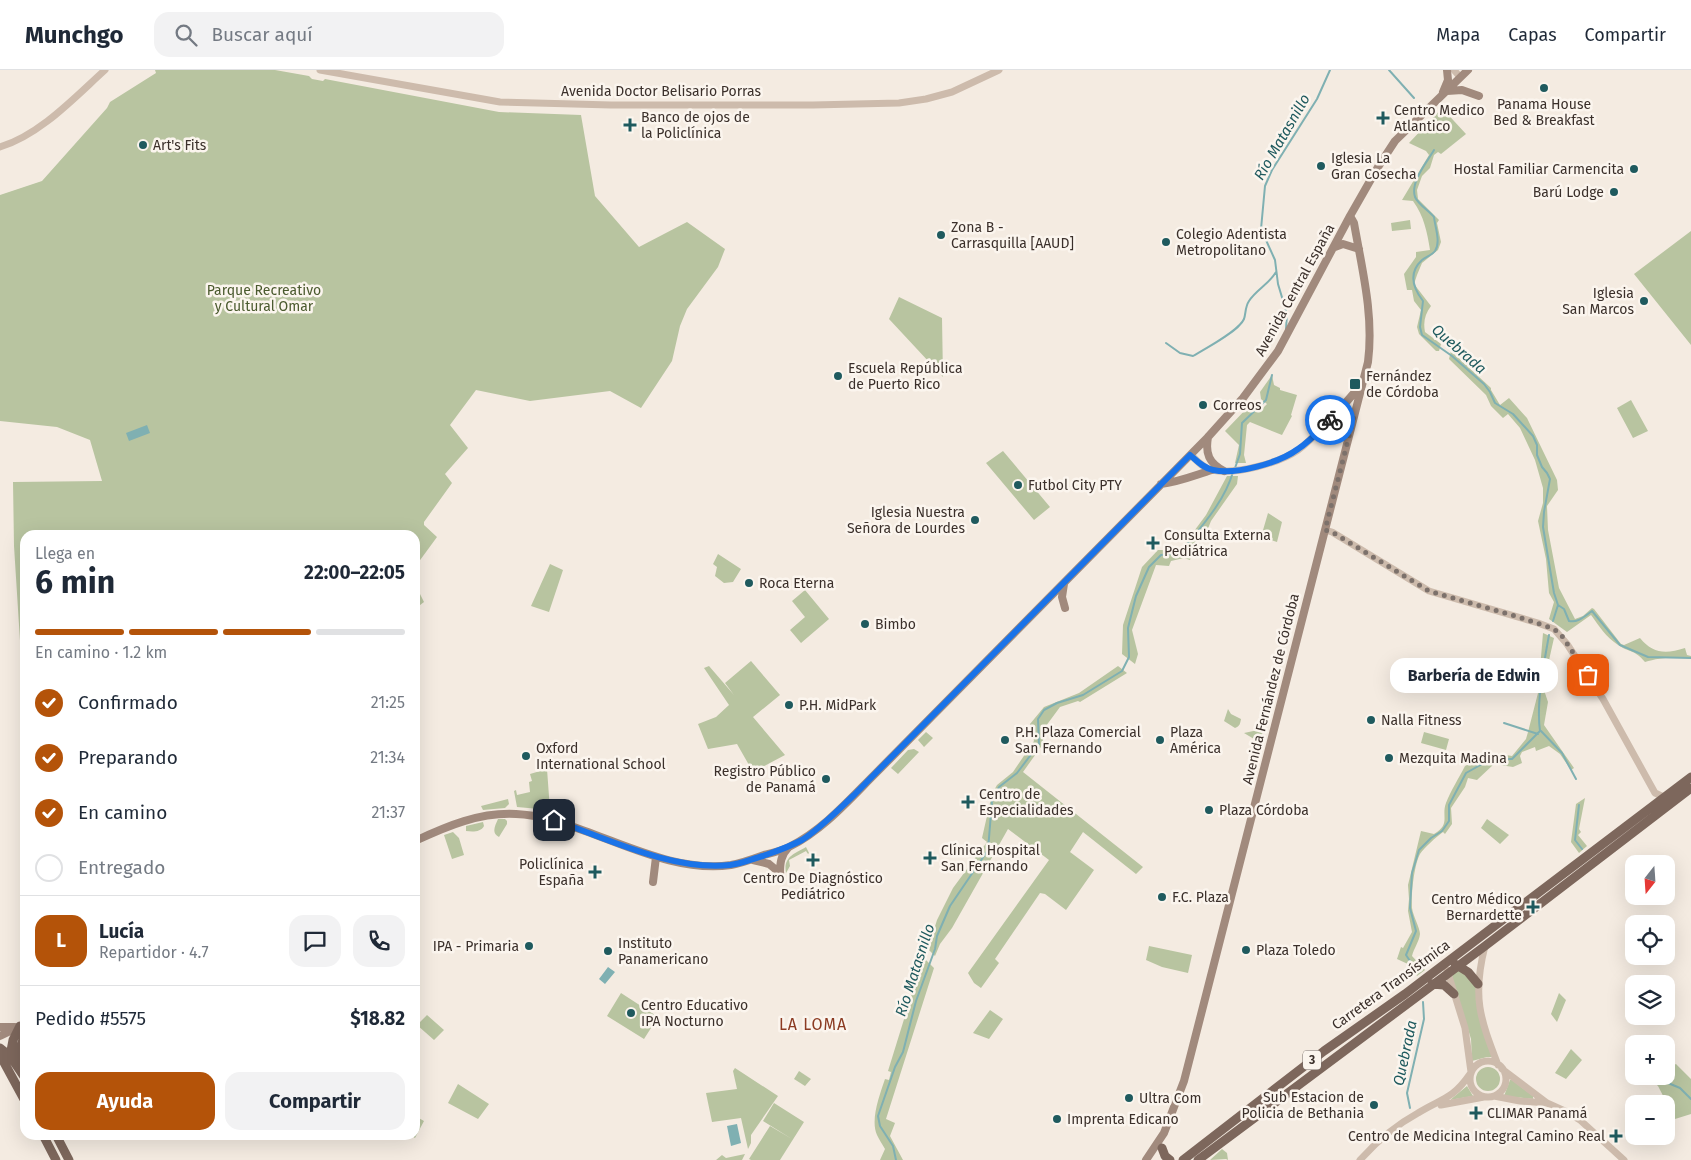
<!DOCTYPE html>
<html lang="es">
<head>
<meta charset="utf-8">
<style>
  :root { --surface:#fff; --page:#f2f2f3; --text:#1f2937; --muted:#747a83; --line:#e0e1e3; --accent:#b45309 }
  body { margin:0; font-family:"Fira Sans",sans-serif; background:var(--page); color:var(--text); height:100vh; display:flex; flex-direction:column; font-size:19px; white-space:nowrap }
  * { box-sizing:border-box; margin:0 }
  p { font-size:16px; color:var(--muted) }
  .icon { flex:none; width:28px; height:28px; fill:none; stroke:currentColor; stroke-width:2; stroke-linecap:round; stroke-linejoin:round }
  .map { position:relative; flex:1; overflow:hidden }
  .sheet { position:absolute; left:20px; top:460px; width:400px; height:610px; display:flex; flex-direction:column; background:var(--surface); border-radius:15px; box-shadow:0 5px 20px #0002 }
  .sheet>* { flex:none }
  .needle { width:32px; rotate:197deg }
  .tools { position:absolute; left:1625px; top:785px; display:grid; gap:10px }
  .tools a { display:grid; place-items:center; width:50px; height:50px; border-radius:10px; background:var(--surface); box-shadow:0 5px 20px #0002; font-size:25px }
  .pin { position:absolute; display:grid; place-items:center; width:42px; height:42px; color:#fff; margin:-21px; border-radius:10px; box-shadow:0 2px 8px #0006 }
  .courier { position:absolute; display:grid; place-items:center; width:50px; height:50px; margin:-25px; border:4px solid #1a73e8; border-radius:50%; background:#fff; color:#222; box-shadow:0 1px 6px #0007 }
  .bubble { position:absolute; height:35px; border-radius:15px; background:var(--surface); box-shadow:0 5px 20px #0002; font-size:16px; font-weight:700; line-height:35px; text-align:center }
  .head em { font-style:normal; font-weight:700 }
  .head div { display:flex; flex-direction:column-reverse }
  .head { display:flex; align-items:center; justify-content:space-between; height:85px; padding:0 15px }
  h1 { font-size:32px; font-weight:700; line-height:38px }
  .bar { display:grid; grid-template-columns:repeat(4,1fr); gap:8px 5px; align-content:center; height:60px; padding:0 15px }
  .bar i { height:6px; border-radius:4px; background:var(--line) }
  .bar .active { background:var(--accent) }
  .bar p { grid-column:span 4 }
  .line { display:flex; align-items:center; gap:12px; padding:0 15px; border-top:1px solid var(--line) }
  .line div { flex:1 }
  .round { display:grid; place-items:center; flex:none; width:52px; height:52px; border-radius:15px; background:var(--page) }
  ol { padding:0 15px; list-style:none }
  li { display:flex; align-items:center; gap:15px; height:55px }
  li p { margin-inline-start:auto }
  li .icon { padding:5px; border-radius:50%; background:var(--accent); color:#fff; stroke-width:4 }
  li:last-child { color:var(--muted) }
  li i { width:28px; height:28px; border:2px solid var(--line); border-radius:50% }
  .action { display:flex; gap:10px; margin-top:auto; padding:10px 15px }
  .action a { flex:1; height:58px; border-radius:15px; background:var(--accent); color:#fff; font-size:20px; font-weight:700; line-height:58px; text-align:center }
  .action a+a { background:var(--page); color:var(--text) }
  header { display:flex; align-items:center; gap:30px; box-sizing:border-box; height:70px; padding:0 25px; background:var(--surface); border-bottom:1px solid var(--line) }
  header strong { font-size:24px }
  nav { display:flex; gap:28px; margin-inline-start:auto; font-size:18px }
  .search { width:350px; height:45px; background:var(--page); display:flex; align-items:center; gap:12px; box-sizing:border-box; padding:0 18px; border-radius:15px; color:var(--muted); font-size:19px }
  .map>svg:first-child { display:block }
</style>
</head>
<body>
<header>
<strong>Munchgo</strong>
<div class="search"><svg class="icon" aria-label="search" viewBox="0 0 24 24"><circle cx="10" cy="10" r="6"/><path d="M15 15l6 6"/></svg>Buscar aquí</div>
<nav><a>Mapa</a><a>Capas</a><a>Compartir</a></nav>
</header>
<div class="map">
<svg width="1691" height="1090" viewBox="0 0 1691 1090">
  <rect width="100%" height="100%" fill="#f4ebe1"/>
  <!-- green -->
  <path fill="#b8c4a0" d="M155 0H275L309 6 312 9 323 11 325 9 499 42 581 45 595 126 639 177 687 152 725 179 718 197 687 239 680 256 672 291 641 338 610 321 530 331 476 320 450 355 468 378 445 404 452 413 424 452V455L437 467 415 497V465H25V650L14 476 13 412 102 411 90 370 57 357 0 351V125L42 111 107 38 110 32 156 3Z
    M1442 38 1466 64 1441 84 1438 82 1434 85 1430 98 1422 106 1417 120 1418 129 1439 150 1437 153 1441 172 1438 180 1422 193 1417 205 1414 214 1431 236C1425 244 1423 252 1425 262L1441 274 1439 281H1436L1419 264 1417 257 1421 240 1414 231 1412 220H1407L1404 204 1416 187V182L1430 180C1427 162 1424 146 1413 131L1402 130 1429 85 1426 81 1409 73Z
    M1410 150 1411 159 1392 161 1391 153Z
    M1691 161V275L1634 204Z
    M899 227 942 248 943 307 889 249Z
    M1451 281 1491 318V320L1500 335 1509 328 1527 348 1557 410 1558 420 1547 436 1548 460 1559 518 1575 549 1583 546 1592 538 1594 539 1621 574 1624 575 1640 568C1653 584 1666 584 1685 578L1687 585 1691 586V589C1677 586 1658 588 1645 592 1634 579 1630 583 1618 575 1606 567 1599 556 1591 545L1567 562 1549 549 1554 532 1549 523 1546 489 1538 451 1543 433V418L1535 390 1520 358 1508 344 1503 348 1491 336 1486 325 1449 289Z
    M1272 305 1274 315 1280 318V320L1297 325 1291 345 1292 346 1282 365 1250 352 1247 355 1244 385 1246 393H1235L1239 375 1225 361 1250 335H1254L1262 339 1267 334 1261 329 1260 322Z
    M1631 330 1648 361 1633 368 1617 338Z
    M1003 381 1050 437 1034 450 986 393Z
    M1227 406H1238L1237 414 1211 451 1205 466 1199 464 1190 490 1184 488 1171 491 1169 496 1156 495 1132 560 1138 584 1135 594 1122 584 1123 555 1142 497 1158 480H1180L1206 445Z
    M1268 443 1282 452 1277 472 1261 467Z
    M718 484 741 499 733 512 724 513 715 506 717 497 713 494Z
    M550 494 563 500 549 542 531 536Z
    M415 514 424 532 415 539Z
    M805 520 829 549 801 573 790 560 805 547 792 531Z
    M1543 563 1554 568 1543 617 1548 632 1544 655 1574 698 1571 700 1560 684 1549 676 1536 681 1535 677 1522 682 1520 686 1522 693 1513 697 1494 694 1477 710 1468 708 1465 717 1451 738 1452 754 1445 764 1443 762C1436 767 1424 778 1420 784 1414 795 1411 825 1412 838 1413 846 1420 858 1420 864 1419 872 1414 878 1412 886L1425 900 1417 906 1410 895 1397 889 1401 877 1403 878 1412 862 1408 841 1409 829 1408 815 1421 761 1434 764C1451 754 1441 746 1446 733 1451 720 1459 708 1465 696L1471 693 1477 684 1483 686 1495 683 1512 686 1526 669 1528 662 1538 623Z
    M751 591 780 625 753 647 785 685 753 702 737 674 708 679 698 654 716 647 729 635 704 598 709 596 734 625 725 613Z
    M1118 596 1127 603 1080 632 1078 631 1060 637 1043 660V674L1023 702 1143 797 1136 804 1083 762 1070 782 1094 800 1066 840 1045 824 1040 823 995 889 999 893 981 918 974 913 968 903 1049 790 1008 759 952 858 940 874 935 886 928 879 937 850 953 818 987 772 982 768 992 724 997 715 1013 702 1034 671 1030 654 1044 637 1079 623Z
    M1228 639 1231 644 1241 649C1240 654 1240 656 1235 658L1224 651Z
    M1258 660 1265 666 1264 670 1259 672 1244 663Z
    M926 662 933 668 924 677 918 670Z
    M1424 662 1449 669 1446 680 1421 673Z
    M914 679 919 682 898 704 891 698 908 680Z
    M547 699 550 740 517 737 514 721 516 720 517 725 530 722 529 712 532 711 530 704Z
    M1585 728 1579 759 1581 762 1578 765 1587 776 1579 783 1571 772 1576 734Z
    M508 729 509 734 505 738 483 740 481 736Z
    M498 749H505L507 751V754L499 767C491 763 495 756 498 749Z
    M1487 749 1509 765 1500 774 1481 758Z
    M483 752 484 756C481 762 473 762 466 761V756Z
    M453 762 459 768 464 785 452 789 444 765Z
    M806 777 809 783 808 784 806 781 789 790 790 796 786 803C783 787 794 784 806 777Z
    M1149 876 1192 885 1188 903 1162 897 1146 890Z
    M925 889 934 898 886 1049 895 1053 890 1066 903 1090H880L885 1079C882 1074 879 1069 877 1065 870 1050 880 1024 885 1009L889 1010 891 1002 888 1001 918 904H920Z
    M1459 898 1476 917 1493 986 1491 987H1487L1472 991 1471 969 1452 907 1453 903Z
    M621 923 658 947 644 969 607 946Z
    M1559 923 1566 930 1557 952 1551 944Z
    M990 940 1003 949 989 969 973 963Z
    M427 945 444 960 434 970 417 955Z
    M1571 979 1582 990 1566 1009 1555 1003Z
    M1676 994 1691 1009V1044L1675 1049 1658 1016 1649 1008 1666 1006V999Z
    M1476 1009a12 12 0 1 1 24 0a12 12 0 1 1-24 0Z
    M735 998 778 1026 751 1065V1073L748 1079 741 1048 712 1052 706 1023 737 1019 733 1001Z
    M799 1001 811 1009 805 1016 794 1009Z
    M1510 1010H1512L1533 1026V1029L1504 1026Z
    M458 1014 489 1034 478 1049 448 1033Z
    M1467 1016 1473 1026 1450 1030Z
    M774 1033 804 1052 780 1090H751L749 1089 770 1056 792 1069 763 1051Z
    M415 1046 424 1051 415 1068 410 1065H415Z
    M1222 1079 1227 1083 1228 1090 1226 1089 1210 1090Z
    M745 1084 742 1090H716L722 1085 726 1088Z"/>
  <!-- water -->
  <path fill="#7fb0b2" d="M147 355 150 363 129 371 126 363Z
    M608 897 615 902 605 914 599 909Z
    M737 1054 741 1073 731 1076 727 1056Z"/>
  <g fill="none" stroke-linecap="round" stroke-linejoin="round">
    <!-- stream -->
    <path stroke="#7fb0b2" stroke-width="2" d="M1389 0 1414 28
      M1434 80C1427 92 1410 112 1415 127 1418 134 1429 141 1434 147 1435 157 1441 172 1435 181 1432 185 1426 187 1422 190 1408 203 1413 218 1423 231L1420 257 1422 265 1452 286 1484 314 1490 322 1495 333 1513 344 1533 366 1537 375V385L1542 397 1547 403 1550 409 1544 442 1543 457 1554 523 1558 535 1553 551
      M1286 259 1287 244 1278 214 1275 190 1261 159 1265 116 1272 100 1317 29 1330 0
      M1166 273 1180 283 1193 286C1205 279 1239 261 1244 249 1246 243 1245 237 1249 231 1256 220 1269 214 1276 202
      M1235 398 1240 384 1242 353 1266 330 1272 305
      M1558 535 1564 539 1569 551C1578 553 1585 546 1592 541L1620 575 1648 587 1691 588
      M1504 653 1538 664
      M1541 661 1562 683 1576 709
      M1579 735 1575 770 1582 779
      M1410 891 1406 885 1416 861 1410 838 1412 803 1419 780 1431 768 1442 761 1449 751V735L1466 703 1491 689H1512L1540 661C1536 633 1544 593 1549 565
      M1656 1006 1661 1010 1680 1018 1691 1029
      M1410 1038 1407 1023 1424 949 1423 932
      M896 1090 893 1076 880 1056 878 1046 895 997 903 982 916 931 935 879 937 866 950 836 988 780 992 731 999 717 1017 703 1039 674 1038 649 1044 640 1057 633 1083 625 1122 601 1129 587 1128 558 1136 526 1149 497 1161 485 1180 483C1200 458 1224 433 1233 402"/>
    <!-- tertiary -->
    <path stroke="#cdbbac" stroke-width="7" d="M320 0 500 32 611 35H813L899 33 926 29 952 22 999 0
      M1454 0 1460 7
      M0 77C40 65 75 27 105 0
      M1191 385C1197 391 1203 398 1212 400 1236 405 1279 393 1298 380 1312 370 1323 356 1335 345L1342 344 1354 347
      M1325 460 1332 462 1429 521 1538 553 1554 559 1567 574 1603 629 1655 723 1668 729
      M1485 876C1472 927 1480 948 1498 995
      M1447 900 1465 958 1471 1002
      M1470 1009a18 18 0 1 1 36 0a18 18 0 1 1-36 0Z
      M1502 999 1547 1033 1567 1042 1580 1050 1624 1090
      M1494 1026 1520 1031 1547 1033
      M1441 1035 1484 1027
      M1360 1090C1377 1071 1396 1055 1418 1043 1442 1028 1452 1030 1470 1004"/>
    <!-- secondary -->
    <path stroke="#a18a7d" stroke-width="8" d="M1447 21 1462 20 1479 26
      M1443 22 1448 10 1447 0
      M1335 177 1343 174 1359 179
      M1335 345 1362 314
      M1208 367C1205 384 1209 393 1224 401
      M1161 414C1179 412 1195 405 1212 400
      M1064 514 1062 527 1065 538
      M415 771C447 756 480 742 516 744 540 745 563 753 585 761 632 778 681 802 731 795 742 793 753 789 764 785 772 783 781 781 789 777 823 760 849 730 875 704L1208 367 1243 328 1278 281 1350 146 1378 97 1395 71 1468 0
      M753 790 769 794 780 803
      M780 803C780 793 781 785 788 778
      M653 812 656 787
      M0 957H15
      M0 966 25 954
      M1146 1090 1164 1063 1184 1011 1368 292C1374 245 1362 199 1354 153L1350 146"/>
    <!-- primary -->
    <path stroke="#7d675c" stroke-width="9" d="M1455 894 1468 902 1478 914
      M1432 914 1444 915 1454 924
      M0 978 10 986 25 1008
      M0 985 25 1031
      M10 986 13 970 20 956
      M19 997 18 983 25 965
      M43 1065 56 1090
      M56 1065 69 1090
      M1162 1078 1165 1086 1170 1090
      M1183 1090 1324 981 1405 924 1691 707
      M1198 1090 1485 876 1691 718"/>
  </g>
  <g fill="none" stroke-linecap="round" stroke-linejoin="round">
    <!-- done -->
    <path stroke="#7c716b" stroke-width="5" stroke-dasharray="0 9" d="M1330 350C1338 343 1344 344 1354 347L1325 460 1332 462 1429 521 1525 549 1554 559 1562 566 1588 605"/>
    <!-- route -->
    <path stroke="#1a73e8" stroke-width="6" d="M554 750C608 769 672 801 730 795 741 794 752 789 763 786 777 781 789 777 802 770 821 758 837 741 854 725L1190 385C1197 391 1203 398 1213 400 1236 405 1279 393 1298 379 1310 371 1320 360 1330 350"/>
  </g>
  <!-- markers -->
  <g fill="#1f5a5e" stroke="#fbf5ee" stroke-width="2">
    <circle cx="1544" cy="18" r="5"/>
    <path d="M1380.5 40.5h5v5h5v5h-5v5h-5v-5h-5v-5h5z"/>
    <path d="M627.5 47.5h5v5h5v5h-5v5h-5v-5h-5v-5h5z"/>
    <circle cx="143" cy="75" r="5"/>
    <circle cx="1321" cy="96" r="5"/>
    <circle cx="1634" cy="99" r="5"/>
    <circle cx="1614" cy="122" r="5"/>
    <circle cx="941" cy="165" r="5"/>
    <circle cx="1166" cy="172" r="5"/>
    <circle cx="1644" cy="231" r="5"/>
    <circle cx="838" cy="306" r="5"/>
    <rect x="1349" y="308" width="12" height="12" rx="2.5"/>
    <circle cx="1203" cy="335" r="5"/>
    <circle cx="1018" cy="415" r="5"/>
    <circle cx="975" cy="450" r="5"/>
    <path d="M1150.5 465.5h5v5h5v5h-5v5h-5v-5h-5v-5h5z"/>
    <circle cx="749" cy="513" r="5"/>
    <circle cx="865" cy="554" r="5"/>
    <circle cx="789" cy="635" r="5"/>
    <circle cx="1371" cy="650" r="5"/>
    <circle cx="1005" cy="670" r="5"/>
    <circle cx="1160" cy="670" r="5"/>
    <circle cx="526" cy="686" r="5"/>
    <circle cx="1389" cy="688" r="5"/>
    <circle cx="826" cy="709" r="5"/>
    <path d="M965.5 724.5h5v5h5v5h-5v5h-5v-5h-5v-5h5z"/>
    <circle cx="1209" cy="740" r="5"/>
    <path d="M927.5 780.5h5v5h5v5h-5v5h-5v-5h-5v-5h5z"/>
    <path d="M810.5 782.5h5v5h5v5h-5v5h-5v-5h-5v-5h5z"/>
    <path d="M592.5 794.5h5v5h5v5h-5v5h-5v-5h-5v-5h5z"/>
    <circle cx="1162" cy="827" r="5"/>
    <path d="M1530.5 829.5h5v5h5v5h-5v5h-5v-5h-5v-5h5z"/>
    <circle cx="529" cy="876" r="5"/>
    <circle cx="1246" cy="880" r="5"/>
    <circle cx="608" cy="881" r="5"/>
    <circle cx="631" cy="943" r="5"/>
    <circle cx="1129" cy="1028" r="5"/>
    <circle cx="1374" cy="1035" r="5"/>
    <path d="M1473.5 1035.5h5v5h5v5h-5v5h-5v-5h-5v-5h5z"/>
    <circle cx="1057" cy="1049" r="5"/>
    <path d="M1613.5 1058.5h5v5h5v5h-5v5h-5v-5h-5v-5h5z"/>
  </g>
  <g text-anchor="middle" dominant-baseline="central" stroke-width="5" stroke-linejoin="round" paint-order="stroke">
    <!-- shield labels -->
    <rect fill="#fbf5ee" stroke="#756b66" stroke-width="1" x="1303" y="980.5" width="18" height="19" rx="4"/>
    <g font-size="12" font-weight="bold" fill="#3b302b">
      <text x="1312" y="990">3</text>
    </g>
    <!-- street labels -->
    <g font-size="14" fill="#3b302b" stroke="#fbf5ee">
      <text x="661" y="21">Avenida Doctor Belisario Porras</text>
      <text transform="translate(1295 220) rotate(-61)">Avenida Central España</text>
      <text transform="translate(1271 619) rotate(-76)">Avenida Fernández de Córdoba</text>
      <text transform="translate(1391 915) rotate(-36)">Carretera Transístmica</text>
    </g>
    <!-- poi labels -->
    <g font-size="14" fill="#3b302b" stroke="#fbf5ee" text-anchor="start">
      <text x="1544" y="34" text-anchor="middle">Panama House<tspan x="1544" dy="16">Bed &amp; Breakfast</tspan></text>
      <text x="1394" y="40">Centro Medico<tspan x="1394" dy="16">Atlantico</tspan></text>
      <text x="641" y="47">Banco de ojos de<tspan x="641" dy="16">la Policlínica</tspan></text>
      <text x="153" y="75">Art's Fits</text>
      <text x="1331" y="88">Iglesia La<tspan x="1331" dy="16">Gran Cosecha</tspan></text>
      <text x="1624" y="99" text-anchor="end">Hostal Familiar Carmencita</text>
      <text x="1604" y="122" text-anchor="end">Barú Lodge</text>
      <text x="951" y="157">Zona B -<tspan x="951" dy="16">Carrasquilla [AAUD]</tspan></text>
      <text x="1176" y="164">Colegio Adentista<tspan x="1176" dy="16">Metropolitano</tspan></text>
      <text x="1634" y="223" text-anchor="end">Iglesia<tspan x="1634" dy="16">San Marcos</tspan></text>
      <text x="848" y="298">Escuela República<tspan x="848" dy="16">de Puerto Rico</tspan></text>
      <text x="1366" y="306">Fernández<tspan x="1366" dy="16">de Córdoba</tspan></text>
      <text x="1213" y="335">Correos</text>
      <text x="1028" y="415">Futbol City PTY</text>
      <text x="965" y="442" text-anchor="end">Iglesia Nuestra<tspan x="965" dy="16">Señora de Lourdes</tspan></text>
      <text x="1164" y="465">Consulta Externa<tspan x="1164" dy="16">Pediátrica</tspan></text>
      <text x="759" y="513">Roca Eterna</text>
      <text x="875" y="554">Bimbo</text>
      <text x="799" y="635">P.H. MidPark</text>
      <text x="1381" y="650">Nalla Fitness</text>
      <text x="1015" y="662">P.H. Plaza Comercial<tspan x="1015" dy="16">San Fernando</tspan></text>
      <text x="1170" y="662">Plaza<tspan x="1170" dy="16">América</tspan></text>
      <text x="536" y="678">Oxford<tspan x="536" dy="16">International School</tspan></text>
      <text x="1399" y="688">Mezquita Madina</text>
      <text x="816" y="701" text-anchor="end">Registro Público<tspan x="816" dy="16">de Panamá</tspan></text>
      <text x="979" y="724">Centro de<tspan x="979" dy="16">Especialidades</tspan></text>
      <text x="1219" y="740">Plaza Córdoba</text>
      <text x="941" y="780">Clínica Hospital<tspan x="941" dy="16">San Fernando</tspan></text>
      <text x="584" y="794" text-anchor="end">Policlínica<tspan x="584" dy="16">España</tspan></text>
      <text x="813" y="808" text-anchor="middle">Centro De Diagnóstico<tspan x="813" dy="16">Pediátrico</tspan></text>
      <text x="1172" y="827">F.C. Plaza</text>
      <text x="1522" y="829" text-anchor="end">Centro Médico<tspan x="1522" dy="16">Bernardette</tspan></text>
      <text x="618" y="873">Instituto<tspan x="618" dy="16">Panamericano</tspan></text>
      <text x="519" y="876" text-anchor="end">IPA - Primaria</text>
      <text x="1256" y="880">Plaza Toledo</text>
      <text x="641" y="935">Centro Educativo<tspan x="641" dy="16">IPA Nocturno</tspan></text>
      <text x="1364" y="1027" text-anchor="end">Sub Estacion de<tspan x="1364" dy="16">Policia de Bethania</tspan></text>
      <text x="1139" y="1028">Ultra Com</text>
      <text x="1487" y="1043">CLIMAR Panamá</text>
      <text x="1067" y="1049">Imprenta Edicano</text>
      <text x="1605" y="1066" text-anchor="end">Centro de Medicina Integral Camino Real</text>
    </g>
    <!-- park labels -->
    <g font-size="14" fill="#4a5a2e" stroke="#fbf5ee">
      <text x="264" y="220">Parque Recreativo<tspan x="264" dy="16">y Cultural Omar</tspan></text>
    </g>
    <!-- water labels -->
    <g font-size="15" font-style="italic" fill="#1f5a5e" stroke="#fbf5ee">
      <text transform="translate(1282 67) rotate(-60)">Río Matasnillo</text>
      <text transform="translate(1459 279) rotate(41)">Quebrada</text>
      <text transform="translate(915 900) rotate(-72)">Río Matasnillo</text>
      <text transform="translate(1405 983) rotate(-78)">Quebrada</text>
    </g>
    <!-- quarter labels -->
    <g font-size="16" letter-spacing="1" fill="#8c3b22" stroke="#fbf5ee">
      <text x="813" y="954">LA LOMA</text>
    </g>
  </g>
</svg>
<div class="tools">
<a><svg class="needle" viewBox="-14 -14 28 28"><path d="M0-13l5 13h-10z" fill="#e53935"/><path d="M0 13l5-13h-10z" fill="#747a83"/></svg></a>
<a><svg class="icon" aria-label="locate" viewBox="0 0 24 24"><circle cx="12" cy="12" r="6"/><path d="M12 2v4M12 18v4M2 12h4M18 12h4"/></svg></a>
<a><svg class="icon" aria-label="layers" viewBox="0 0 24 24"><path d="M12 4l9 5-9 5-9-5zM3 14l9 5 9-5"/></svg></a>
<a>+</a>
<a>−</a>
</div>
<div class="pin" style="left:1588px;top:605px;background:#ea580c"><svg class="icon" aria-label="bag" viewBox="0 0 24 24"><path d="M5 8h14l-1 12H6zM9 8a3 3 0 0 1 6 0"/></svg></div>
<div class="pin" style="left:554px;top:750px;background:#1f2937"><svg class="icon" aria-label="home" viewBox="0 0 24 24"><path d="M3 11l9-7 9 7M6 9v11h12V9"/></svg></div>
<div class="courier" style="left:1330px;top:350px"><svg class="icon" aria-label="bike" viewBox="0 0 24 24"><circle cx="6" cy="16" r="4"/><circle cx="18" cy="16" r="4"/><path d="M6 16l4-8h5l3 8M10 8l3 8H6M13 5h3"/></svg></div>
<div class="bubble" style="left:1390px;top:588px;width:168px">Barbería de Edwin</div>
<section class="sheet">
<div class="head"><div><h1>6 min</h1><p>Llega en</p></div><em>22:00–22:05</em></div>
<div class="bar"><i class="active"></i><i class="active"></i><i class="active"></i><i></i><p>En camino · 1.2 km</p></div>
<ol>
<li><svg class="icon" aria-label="check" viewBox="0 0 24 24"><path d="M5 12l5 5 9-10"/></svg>Confirmado<p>21:25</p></li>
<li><svg class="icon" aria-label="check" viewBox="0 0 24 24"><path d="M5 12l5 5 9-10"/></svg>Preparando<p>21:34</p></li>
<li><svg class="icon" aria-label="check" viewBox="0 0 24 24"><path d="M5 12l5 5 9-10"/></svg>En camino<p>21:37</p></li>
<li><i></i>Entregado</li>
</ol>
<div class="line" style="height:90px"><b class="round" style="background:var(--accent);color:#fff">L</b><div><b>Lucía</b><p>Repartidor · 4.7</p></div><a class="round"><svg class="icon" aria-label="chat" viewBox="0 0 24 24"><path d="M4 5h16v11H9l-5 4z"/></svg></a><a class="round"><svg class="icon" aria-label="phone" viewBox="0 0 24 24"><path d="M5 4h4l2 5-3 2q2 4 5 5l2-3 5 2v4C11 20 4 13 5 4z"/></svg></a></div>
<div class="line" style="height:65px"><div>Pedido #5575</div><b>$18.82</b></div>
<div class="action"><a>Ayuda</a><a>Compartir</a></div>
</section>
</div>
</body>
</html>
